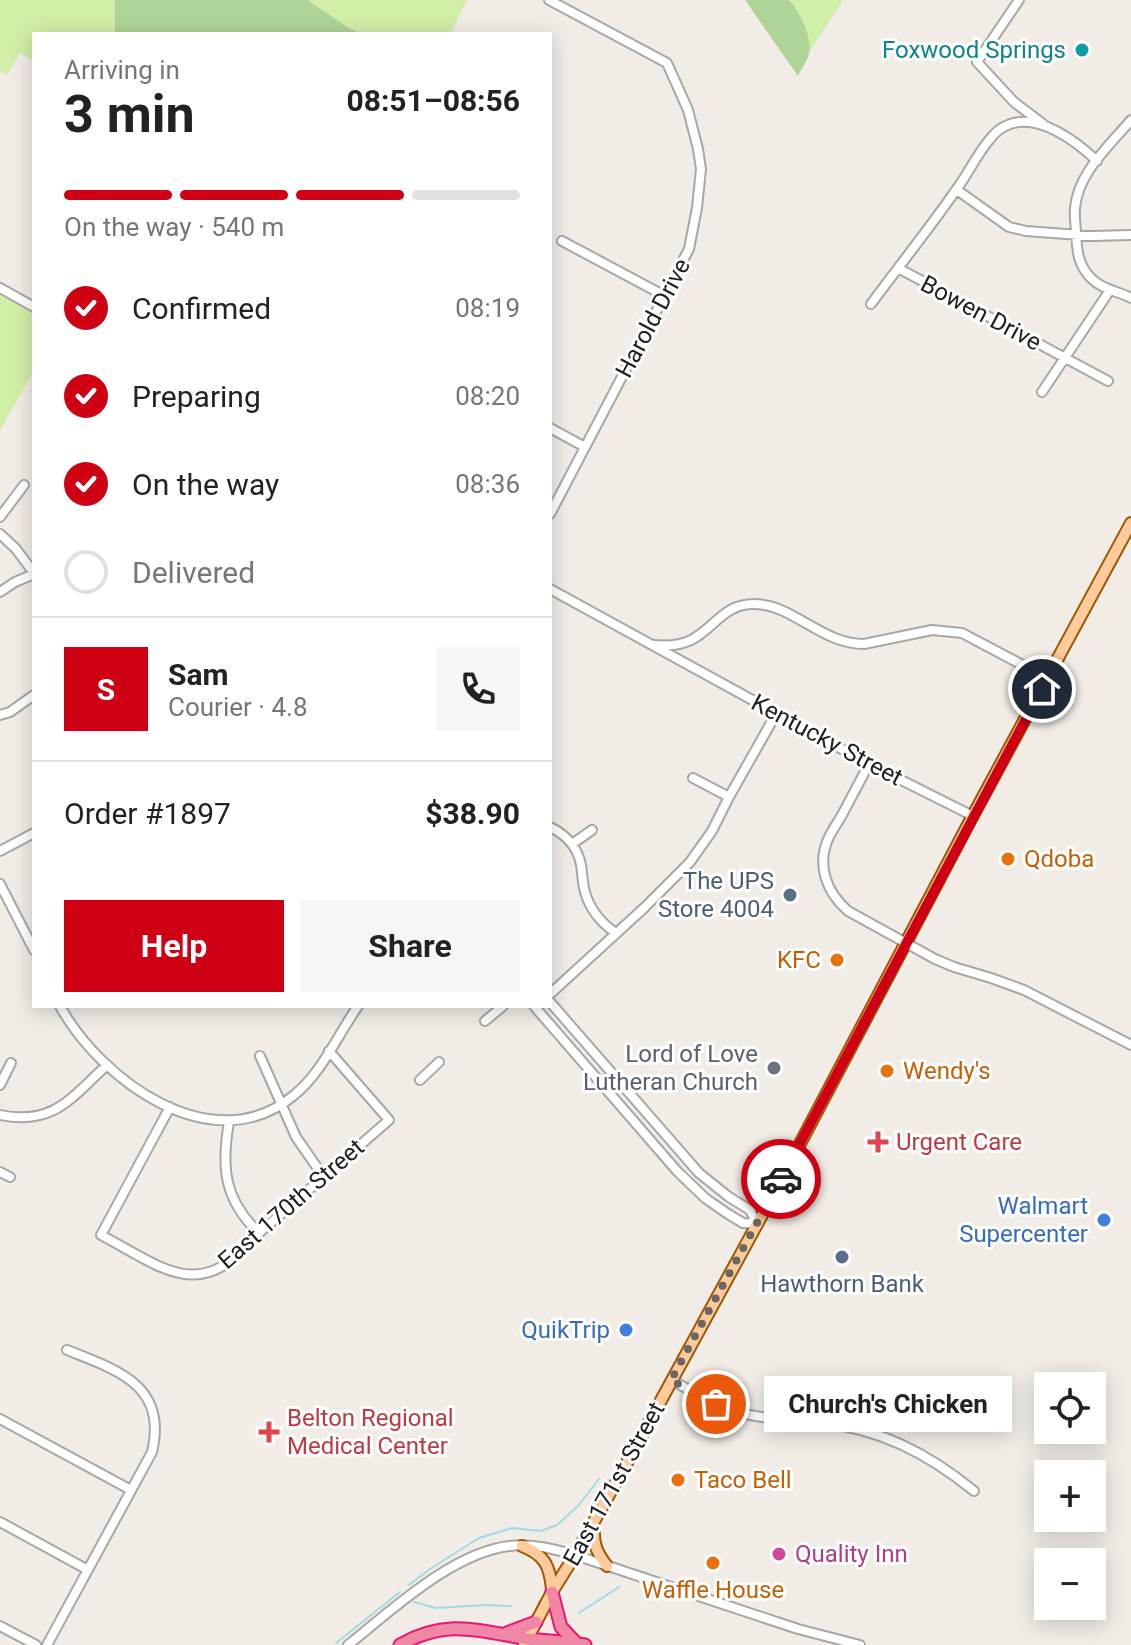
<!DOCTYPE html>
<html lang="en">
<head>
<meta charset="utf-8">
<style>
  :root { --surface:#fff; --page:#f6f6f6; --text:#222; --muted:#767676; --line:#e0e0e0; --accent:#d00014 }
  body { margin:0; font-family:Roboto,sans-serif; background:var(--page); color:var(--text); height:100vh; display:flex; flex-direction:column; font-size:30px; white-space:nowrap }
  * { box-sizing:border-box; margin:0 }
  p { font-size:26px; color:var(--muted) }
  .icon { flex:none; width:44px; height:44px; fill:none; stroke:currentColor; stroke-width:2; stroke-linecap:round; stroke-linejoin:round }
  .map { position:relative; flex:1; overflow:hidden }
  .sheet { position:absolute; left:32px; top:32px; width:520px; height:976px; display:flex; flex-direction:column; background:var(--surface); border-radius:0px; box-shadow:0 4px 20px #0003 }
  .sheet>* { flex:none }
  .tools { position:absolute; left:1034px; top:1372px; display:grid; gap:16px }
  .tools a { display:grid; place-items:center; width:72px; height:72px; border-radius:0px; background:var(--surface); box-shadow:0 4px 20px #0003; font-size:40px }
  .pin { position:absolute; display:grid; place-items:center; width:68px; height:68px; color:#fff; margin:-34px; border:4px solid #fff; border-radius:50%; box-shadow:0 2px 8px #0007 }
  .courier { position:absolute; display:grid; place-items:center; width:80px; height:80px; margin:-40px; border:6px solid #d00014; border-radius:50%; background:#fff; color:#222; box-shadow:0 2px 10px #0007 }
  .bubble { position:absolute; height:56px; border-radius:0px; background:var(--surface); box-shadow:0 4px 20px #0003; font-size:26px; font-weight:700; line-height:56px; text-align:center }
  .head em { font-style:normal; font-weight:700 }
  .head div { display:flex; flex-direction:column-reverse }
  .head { display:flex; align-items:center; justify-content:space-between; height:136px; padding:0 32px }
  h1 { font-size:52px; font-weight:700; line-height:60px }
  .bar { display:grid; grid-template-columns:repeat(4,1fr); gap:12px 8px; align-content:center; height:96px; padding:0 32px }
  .bar i { height:10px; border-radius:6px; background:var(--line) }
  .bar .selected { background:var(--accent) }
  .bar p { grid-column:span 4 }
  .line { display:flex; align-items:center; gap:20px; padding:0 32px; border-top:2px solid var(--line) }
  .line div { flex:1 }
  .round { display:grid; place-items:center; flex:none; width:84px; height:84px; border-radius:0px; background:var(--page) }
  ol { padding:0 32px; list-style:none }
  li { display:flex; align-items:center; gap:24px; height:88px }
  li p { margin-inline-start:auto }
  li .icon { padding:8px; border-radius:50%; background:var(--accent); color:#fff; stroke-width:4 }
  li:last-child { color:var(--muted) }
  li i { width:44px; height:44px; border:4px solid var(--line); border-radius:50% }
  .primary-button { display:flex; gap:16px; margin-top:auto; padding:16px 32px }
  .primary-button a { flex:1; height:92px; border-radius:0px; background:var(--accent); color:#fff; font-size:32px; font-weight:700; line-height:92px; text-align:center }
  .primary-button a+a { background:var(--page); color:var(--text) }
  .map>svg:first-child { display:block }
</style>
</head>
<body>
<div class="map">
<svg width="1131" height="1645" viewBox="0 0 1131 1645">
  <rect width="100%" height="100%" fill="#f1ece6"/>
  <!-- grass -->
  <path fill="#d2efa8" d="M0 0H115V34H34V61L20 53 7 75 0 71Z
    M308 0H467L450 34H362L347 27Z
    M789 0H843L810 51C806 32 804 13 789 0Z
    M0 295 34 313V370L0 431Z"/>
  <!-- forest -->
  <path fill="#afd497" d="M115 0H308L347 27 362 34H115Z
    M745 0H789C799 9 813 39 809 53 808 60 801 69 798 76Z"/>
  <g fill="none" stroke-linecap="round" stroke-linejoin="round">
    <!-- stream -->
    <path stroke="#a3dae3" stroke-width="2" d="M409 1585 430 1569 479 1538 512 1528 541 1531 557 1525 578 1506 599 1479
      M414 1602 436 1608 485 1605 511 1606
      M579 1613 619 1587
      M336 1643 400 1592"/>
    <defs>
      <path id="minor" d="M549 0 667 63 688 110 698 149 701 169 697 208 689 249 550 514
        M1019 0 977 62 1014 102 1043 124
        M1131 120C1109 146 1078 173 1075 208 1074 217 1076 225 1076 233 1077 251 1078 266 1092 279 1103 290 1118 291 1131 298
        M957 190 1009 227 1026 231 1093 236 1131 235
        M562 241 665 296
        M898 268 1108 381
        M0 288 34 307
        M871 304C899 266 929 229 956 190 968 174 977 154 990 139 995 132 1002 127 1010 124 1040 114 1076 141 1097 161
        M1042 392 1110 290
        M550 428 585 447
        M0 517 24 485
        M0 534 16 549 34 573
        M550 589 869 764 973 816
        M0 592 15 582 34 574
        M654 645C667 646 679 646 691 640 715 628 723 604 754 604 793 604 821 644 864 644L932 630 962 633 1047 678
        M0 715 10 712 34 695
        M869 764C860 781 851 798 842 815 838 822 833 829 829 837 816 864 826 892 848 911L935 959 954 967 991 978 1024 990 1131 1045
        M693 778 729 797
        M550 827C569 836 581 852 582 873 583 880 583 886 585 892 590 910 601 923 616 933
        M572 844 592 830
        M0 851 34 833
        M0 884 34 950
        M550 994 644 908 690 862 712 831 729 797 776 714
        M550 1002 699 1173 729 1197 750 1210 757 1224
        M60 1006C101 1081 213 1162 293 1096 322 1073 337 1036 358 1006
        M534 1006 677 1171 705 1198 728 1214 743 1223 757 1224
        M485 1021 503 1006
        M260 1056 296 1137 323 1176
        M420 1080 439 1062
        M0 1085 11 1063
        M170 1107 101 1235C167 1270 200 1304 259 1233L389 1120 329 1051
        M0 1115C53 1126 71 1098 106 1066
        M229 1122C221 1167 224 1200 259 1233
        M0 1172 10 1177
        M671 1380C692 1391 711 1403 732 1410 761 1420 789 1419 818 1422 880 1429 926 1452 974 1491
        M0 1419 131 1490
        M0 1522 88 1570
        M0 1626 36 1645
        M47 1645 152 1452C168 1385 117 1370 67 1350
        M348 1645C392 1610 452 1553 509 1546 531 1543 554 1549 575 1555L798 1629 860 1645"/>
      <path id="major" d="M594 1528C593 1544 597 1553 607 1566
        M522 1546C545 1555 550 1566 552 1590
        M524 1645 552 1592 575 1555 623 1470 773 1195 971 819 1131 523"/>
      <path id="highway" d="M552 1592 561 1627 577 1644
        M507 1633 536 1622
        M400 1645C447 1618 479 1631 528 1639 547 1641 566 1642 585 1645"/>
    </defs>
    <!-- minor casing -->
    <use href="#minor" stroke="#a7a7a7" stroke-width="12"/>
    <!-- major casing -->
    <use href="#major" stroke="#9c5900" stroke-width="14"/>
    <!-- highway casing -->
    <use href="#highway" stroke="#eb1775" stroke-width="15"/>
    <!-- minor -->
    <use href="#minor" stroke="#fff" stroke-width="8"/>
    <!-- major -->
    <use href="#major" stroke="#ffcb9d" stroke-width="10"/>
    <!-- highway -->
    <use href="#highway" stroke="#ef87a5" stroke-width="11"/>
  </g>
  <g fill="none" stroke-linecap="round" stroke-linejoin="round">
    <!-- done -->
    <path stroke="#696765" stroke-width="8" stroke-dasharray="0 14.4" d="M716 1404 671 1380 781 1179"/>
    <!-- route -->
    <path stroke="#d00014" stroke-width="10" d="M781 1179 1042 689"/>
  </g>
  <!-- markers -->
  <circle fill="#0f9aa8" stroke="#fff" stroke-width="3" cx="1082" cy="50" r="8"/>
  <g fill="#e8710a" stroke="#fff" stroke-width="3">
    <circle cx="1008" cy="859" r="8"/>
    <circle cx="837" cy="960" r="8"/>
    <circle cx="887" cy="1071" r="8"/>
    <circle cx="678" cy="1480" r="8"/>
    <circle cx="713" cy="1563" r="8"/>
  </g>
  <g fill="#5c6f8a" stroke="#fff" stroke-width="3">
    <circle cx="790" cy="895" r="8"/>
    <circle cx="842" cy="1257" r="8"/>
  </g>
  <circle fill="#6b7280" stroke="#fff" stroke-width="3" cx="774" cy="1068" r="8"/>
  <g fill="#e0444e" stroke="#fff" stroke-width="3">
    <path d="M874 1130h8v8h8v8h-8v8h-8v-8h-8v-8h8z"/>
    <path d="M265 1420h8v8h8v8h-8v8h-8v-8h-8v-8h8z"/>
  </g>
  <g fill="#3f7fe0" stroke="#fff" stroke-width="3">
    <circle cx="1104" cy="1220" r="8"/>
    <circle cx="626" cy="1330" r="8"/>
  </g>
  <circle fill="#d1479c" stroke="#fff" stroke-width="3" cx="779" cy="1554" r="8"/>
  <g text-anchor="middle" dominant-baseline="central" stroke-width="6" stroke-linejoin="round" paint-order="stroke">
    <!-- culture labels -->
    <g font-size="24" fill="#0d838f" stroke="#fff" text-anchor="end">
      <text x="1066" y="50">Foxwood Springs</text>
    </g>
    <!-- street labels -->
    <g font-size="24" fill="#202020" stroke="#fff">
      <text transform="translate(981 313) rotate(28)">Bowen Drive</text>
      <text transform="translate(653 318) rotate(-62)">Harold Drive</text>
      <text transform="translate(827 740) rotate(28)">Kentucky Street</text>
      <text transform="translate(291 1204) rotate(-41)">East 170th Street</text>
      <text transform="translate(614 1484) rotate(-61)">East 171st Street</text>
    </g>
    <!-- food labels -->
    <g font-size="24" fill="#c56008" stroke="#fff" text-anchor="start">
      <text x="1024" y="859">Qdoba</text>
      <text x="821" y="960" text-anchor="end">KFC</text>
      <text x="903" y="1071">Wendy's</text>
      <text x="694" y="1480">Taco Bell</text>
      <text x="713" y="1590" text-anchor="middle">Waffle House</text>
    </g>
    <!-- service labels -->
    <g font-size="24" fill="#4e5e75" stroke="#fff" text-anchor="end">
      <text x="774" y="881">The UPS<tspan x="774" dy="28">Store 4004</tspan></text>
      <text x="842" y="1284" text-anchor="middle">Hawthorn Bank</text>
    </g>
    <!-- worship labels -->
    <g font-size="24" fill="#5b616d" stroke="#fff" text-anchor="end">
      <text x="758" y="1054">Lord of Love<tspan x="758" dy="28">Lutheran Church</tspan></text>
    </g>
    <!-- health labels -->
    <g font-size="24" fill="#be3a42" stroke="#fff" text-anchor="start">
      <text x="896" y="1142">Urgent Care</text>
      <text x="287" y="1418">Belton Regional<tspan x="287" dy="28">Medical Center</tspan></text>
    </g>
    <!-- shop labels -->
    <g font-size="24" fill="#366cbe" stroke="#fff" text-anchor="end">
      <text x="1088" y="1206">Walmart<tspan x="1088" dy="28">Supercenter</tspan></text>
      <text x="610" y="1330">QuikTrip</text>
    </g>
    <!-- hotel labels -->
    <g font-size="24" fill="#b23c85" stroke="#fff" text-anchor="start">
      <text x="795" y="1554">Quality Inn</text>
    </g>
  </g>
</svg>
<div class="tools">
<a><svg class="icon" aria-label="locate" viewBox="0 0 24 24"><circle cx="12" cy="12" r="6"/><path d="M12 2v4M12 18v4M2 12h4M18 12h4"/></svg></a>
<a>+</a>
<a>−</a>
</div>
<div class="pin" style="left:716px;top:1404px;background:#ea580c"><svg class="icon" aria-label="bag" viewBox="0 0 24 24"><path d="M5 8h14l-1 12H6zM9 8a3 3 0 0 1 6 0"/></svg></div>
<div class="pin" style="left:1042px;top:689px;background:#1f2937"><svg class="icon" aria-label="home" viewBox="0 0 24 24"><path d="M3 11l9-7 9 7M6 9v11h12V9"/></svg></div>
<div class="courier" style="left:781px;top:1179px"><svg class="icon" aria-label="car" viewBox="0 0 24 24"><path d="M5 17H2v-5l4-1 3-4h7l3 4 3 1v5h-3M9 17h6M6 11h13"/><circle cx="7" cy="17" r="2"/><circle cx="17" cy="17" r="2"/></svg></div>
<div class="bubble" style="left:764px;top:1376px;width:248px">Church's Chicken</div>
<section class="sheet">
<div class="head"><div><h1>3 min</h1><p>Arriving in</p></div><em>08:51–08:56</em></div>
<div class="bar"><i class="selected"></i><i class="selected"></i><i class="selected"></i><i></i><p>On the way · 540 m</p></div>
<ol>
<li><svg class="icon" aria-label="check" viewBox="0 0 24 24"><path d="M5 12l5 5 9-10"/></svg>Confirmed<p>08:19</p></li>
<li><svg class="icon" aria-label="check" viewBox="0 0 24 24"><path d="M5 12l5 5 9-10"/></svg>Preparing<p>08:20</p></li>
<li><svg class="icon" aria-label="check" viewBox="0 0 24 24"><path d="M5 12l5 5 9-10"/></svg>On the way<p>08:36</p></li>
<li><i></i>Delivered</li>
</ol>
<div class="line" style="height:144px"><b class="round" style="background:var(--accent);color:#fff">S</b><div><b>Sam</b><p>Courier · 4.8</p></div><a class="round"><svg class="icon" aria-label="phone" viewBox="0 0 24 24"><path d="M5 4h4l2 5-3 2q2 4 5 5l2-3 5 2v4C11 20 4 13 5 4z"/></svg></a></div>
<div class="line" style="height:104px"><div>Order #1897</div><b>$38.90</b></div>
<div class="primary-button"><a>Help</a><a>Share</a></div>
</section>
</div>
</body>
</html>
